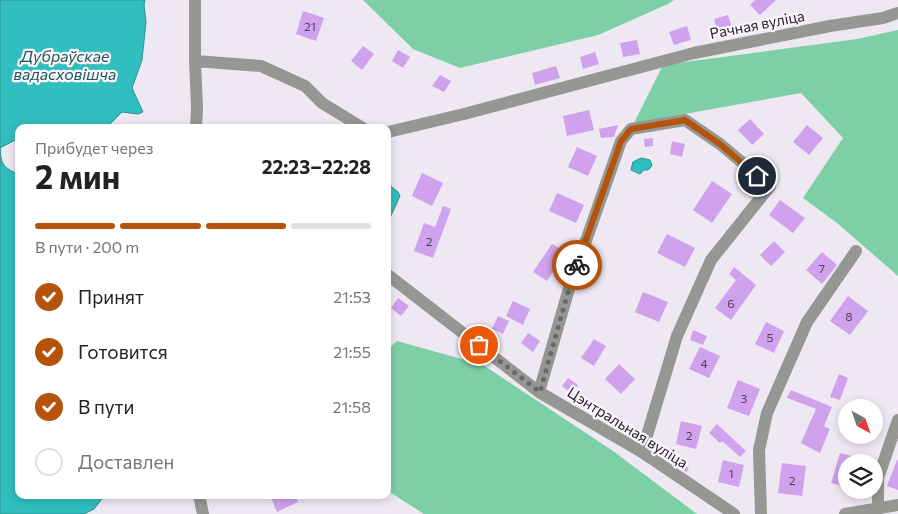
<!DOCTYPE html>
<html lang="ru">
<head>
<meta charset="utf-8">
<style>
  :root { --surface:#fff; --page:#f6f6f6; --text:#222; --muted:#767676; --line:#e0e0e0; --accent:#b45309 }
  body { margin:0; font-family:Commissioner,sans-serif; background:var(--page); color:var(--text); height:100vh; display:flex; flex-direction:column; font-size:19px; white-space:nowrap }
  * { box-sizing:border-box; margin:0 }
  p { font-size:16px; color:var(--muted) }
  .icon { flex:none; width:28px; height:28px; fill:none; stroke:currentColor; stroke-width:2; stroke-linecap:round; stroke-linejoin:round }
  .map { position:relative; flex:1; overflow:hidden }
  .drawer { position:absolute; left:15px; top:124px; width:376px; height:375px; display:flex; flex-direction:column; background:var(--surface); border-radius:10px; box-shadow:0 2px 8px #0003 }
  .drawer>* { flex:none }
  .needle { width:32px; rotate:140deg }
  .buttons { position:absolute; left:838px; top:399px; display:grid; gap:10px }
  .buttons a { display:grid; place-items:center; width:45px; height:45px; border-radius:50%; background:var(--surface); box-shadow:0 2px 8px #0003; font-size:25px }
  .pin { position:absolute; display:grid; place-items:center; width:42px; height:42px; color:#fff; margin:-21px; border:2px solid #fff; border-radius:50%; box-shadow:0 1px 5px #0007 }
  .courier { position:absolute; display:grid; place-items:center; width:50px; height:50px; margin:-25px; border:4px solid #b45309; border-radius:50%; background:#fff; color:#222; box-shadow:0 1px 6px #0007 }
  .summary em { font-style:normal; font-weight:700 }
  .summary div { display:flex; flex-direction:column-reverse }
  .summary { display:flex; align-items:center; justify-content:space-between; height:85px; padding:0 20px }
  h1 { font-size:32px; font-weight:700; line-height:38px }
  .bar { display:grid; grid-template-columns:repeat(4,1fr); gap:8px 5px; align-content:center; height:60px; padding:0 20px }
  .bar i { height:6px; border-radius:4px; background:var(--line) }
  .bar .on { background:var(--accent) }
  .bar p { grid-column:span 4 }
  ol { padding:0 20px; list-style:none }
  li { display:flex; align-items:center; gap:15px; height:55px }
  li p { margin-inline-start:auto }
  li .icon { padding:5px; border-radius:50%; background:var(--accent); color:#fff; stroke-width:4 }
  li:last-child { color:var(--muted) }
  li i { width:28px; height:28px; border:2px solid var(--line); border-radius:50% }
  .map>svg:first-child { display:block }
</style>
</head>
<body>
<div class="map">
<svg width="898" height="514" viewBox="0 0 898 514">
  <rect width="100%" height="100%" fill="#eee8f2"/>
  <!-- green -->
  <path fill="#7dd0a5" d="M363 0H674L668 4 598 35 460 68 413 49Z
    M898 30V276L837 223 803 198 843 138 801 93 634 123 663 65 857 39Z
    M397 341 483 365 613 451 697 514H424L388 491V349Z"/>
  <!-- water -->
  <path fill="#31bebe" stroke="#2d8f90" d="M0 0H145L144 5 146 22 142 60 132 88 143 112 138 114 122 112 107 127 19 128V138L0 148C1 166 4 167 19 175V495H105L94 509 84 514H0Z
    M641 158 650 160 652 166 648 170H644L640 174 631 170 633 162Z
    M388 184 398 192 400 196 388 222Z"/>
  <!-- building -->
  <path fill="#d0a2ed" d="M755 0H776L760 15 750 5Z
    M303 11 324 18 316 41 296 34Z
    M728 15 732 28 718 33 714 19Z
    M687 26 691 40 674 45 669 32Z
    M637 40 640 54 623 57 620 43Z
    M363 46 374 54 362 70 351 61Z
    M398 50 410 57 403 68 392 61Z
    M595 52 599 64 583 69 580 57Z
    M556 66 560 78 535 85 532 73Z
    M440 75 451 81 444 92 432 86Z
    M589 110 594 130 567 136 563 116Z
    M750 119 764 134 752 145 738 130Z
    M618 125 614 137 601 138 599 129Z
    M807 125 823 138 809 155 793 142Z
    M653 138V146L645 147 644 139Z
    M672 141 685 144 682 157 670 154Z
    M577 147 597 156 588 176 568 167Z
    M422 173 443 183 432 206 412 196Z
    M712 181 732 194 712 223 693 210Z
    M557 193 584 205 576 223 549 211Z
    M780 200 805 218 793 233 769 215Z
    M443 206 451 209 433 258 414 251 424 223 435 227Z
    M667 234 695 248 685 267 657 253Z
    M774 241 785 252 771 266 760 255Z
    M552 244 566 252 547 281 533 272Z
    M822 252 837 265 822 284 806 270Z
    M734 267 756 285 731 320 715 308 736 280 729 274Z
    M643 292 668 302 659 322 635 312Z
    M848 296 868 311 850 335 830 321Z
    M398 298 409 306 401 316 391 308Z
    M513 301 530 309 523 325 506 316Z
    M498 316 509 321 503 334 492 329Z
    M766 322 784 331 774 353 755 344Z
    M693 330 707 336 703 345 690 340Z
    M528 333 540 341 533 352 521 343Z
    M594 339 606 346 594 366 581 358Z
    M700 347 720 356 709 378 689 369Z
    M619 364 635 379 621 394 605 379Z
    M839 374 848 378 840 400 830 397Z
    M568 378 578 385 572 394 562 386Z
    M738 380 760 389 749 416 727 408Z
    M791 390 832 407 824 426 830 429 820 453 801 443 816 409 787 398Z
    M681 421 702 426 696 449 676 444Z
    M717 424 746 451 740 457 722 441 720 443 709 433Z
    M840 453 867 460V462H846V487L831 483Z
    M678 460 689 469 686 472 675 464Z
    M723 460 744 465 739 487 718 482Z
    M897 460H898V490L887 486Z
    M782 463 806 466 802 496 778 493Z
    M270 495H295L298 502 277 512Z"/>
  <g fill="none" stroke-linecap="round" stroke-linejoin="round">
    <!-- minor -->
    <path stroke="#959792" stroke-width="12" d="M195 0V61L197 107 196 128
      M195 61 261 66 305 86 322 103 363 128
      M388 132 464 114 694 53 830 26 883 18 898 13
      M388 275 539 392 642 452 734 514
      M539 392 568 292 621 141 631 129 685 120 720 144 770 186 711 260 677 336 642 452
      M199 495 203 514
      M878 509V478L898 420
      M761 514 759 450 767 413 807 322 856 251
      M845 514 898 505"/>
  </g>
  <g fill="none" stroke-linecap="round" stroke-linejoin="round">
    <!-- done -->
    <path stroke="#6b676d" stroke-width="5" stroke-dasharray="0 9" d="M479 345 540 392 568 292 577 265"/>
    <!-- route -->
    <path stroke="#b45309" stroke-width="6" d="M577 265 621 141 631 129 685 120 720 144 757 176"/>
  </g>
  <g text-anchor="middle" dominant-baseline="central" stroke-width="4.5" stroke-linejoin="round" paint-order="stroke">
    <!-- number labels -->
    <g font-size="12" fill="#4f4258">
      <text x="310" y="26">21</text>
      <text x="429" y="241">2</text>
      <text x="822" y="268">7</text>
      <text x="731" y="303">6</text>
      <text x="849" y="316">8</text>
      <text x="770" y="337">5</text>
      <text x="704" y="363">4</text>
      <text x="744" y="398">3</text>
      <text x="689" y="435">2</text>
      <text x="731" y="473">1</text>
      <text x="792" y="480">2</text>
    </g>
    <!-- street labels -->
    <g font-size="15" fill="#242226" stroke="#fbf6fe">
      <text transform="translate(757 24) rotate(-11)">Рачная вуліца</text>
      <text transform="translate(628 427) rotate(32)">Цэнтральная вуліца</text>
    </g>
    <!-- water labels -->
    <g font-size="16" font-style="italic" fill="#1d5656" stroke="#fbf6fe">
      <text x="65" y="55">Дубраўскае<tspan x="65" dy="18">вадасховішча</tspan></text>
    </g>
  </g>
</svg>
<div class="buttons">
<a><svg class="needle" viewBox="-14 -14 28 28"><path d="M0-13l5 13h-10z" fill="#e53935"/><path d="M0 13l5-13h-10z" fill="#767676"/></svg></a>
<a><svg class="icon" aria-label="layers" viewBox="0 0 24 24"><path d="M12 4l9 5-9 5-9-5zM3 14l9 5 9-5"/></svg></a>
</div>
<div class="pin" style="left:479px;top:345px;background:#ea580c"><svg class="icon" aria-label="bag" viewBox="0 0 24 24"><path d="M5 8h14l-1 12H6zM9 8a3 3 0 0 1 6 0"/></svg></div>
<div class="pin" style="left:757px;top:176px;background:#1f2937"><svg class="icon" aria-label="home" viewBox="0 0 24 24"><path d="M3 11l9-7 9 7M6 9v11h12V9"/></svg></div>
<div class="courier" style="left:577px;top:265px"><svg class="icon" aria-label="bike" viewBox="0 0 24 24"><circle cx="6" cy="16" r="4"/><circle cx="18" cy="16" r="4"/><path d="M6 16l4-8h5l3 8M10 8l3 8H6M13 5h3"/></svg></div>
<section class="drawer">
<div class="summary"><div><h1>2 мин</h1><p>Прибудет через</p></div><em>22:23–22:28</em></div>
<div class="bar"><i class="on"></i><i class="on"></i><i class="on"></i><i></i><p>В пути · 200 m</p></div>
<ol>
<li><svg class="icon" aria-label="check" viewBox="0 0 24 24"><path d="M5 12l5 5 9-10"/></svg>Принят<p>21:53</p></li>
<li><svg class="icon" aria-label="check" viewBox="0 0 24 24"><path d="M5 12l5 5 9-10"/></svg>Готовится<p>21:55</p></li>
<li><svg class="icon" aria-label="check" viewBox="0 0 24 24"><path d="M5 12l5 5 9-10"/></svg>В пути<p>21:58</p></li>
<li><i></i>Доставлен</li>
</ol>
</section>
</div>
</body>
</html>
